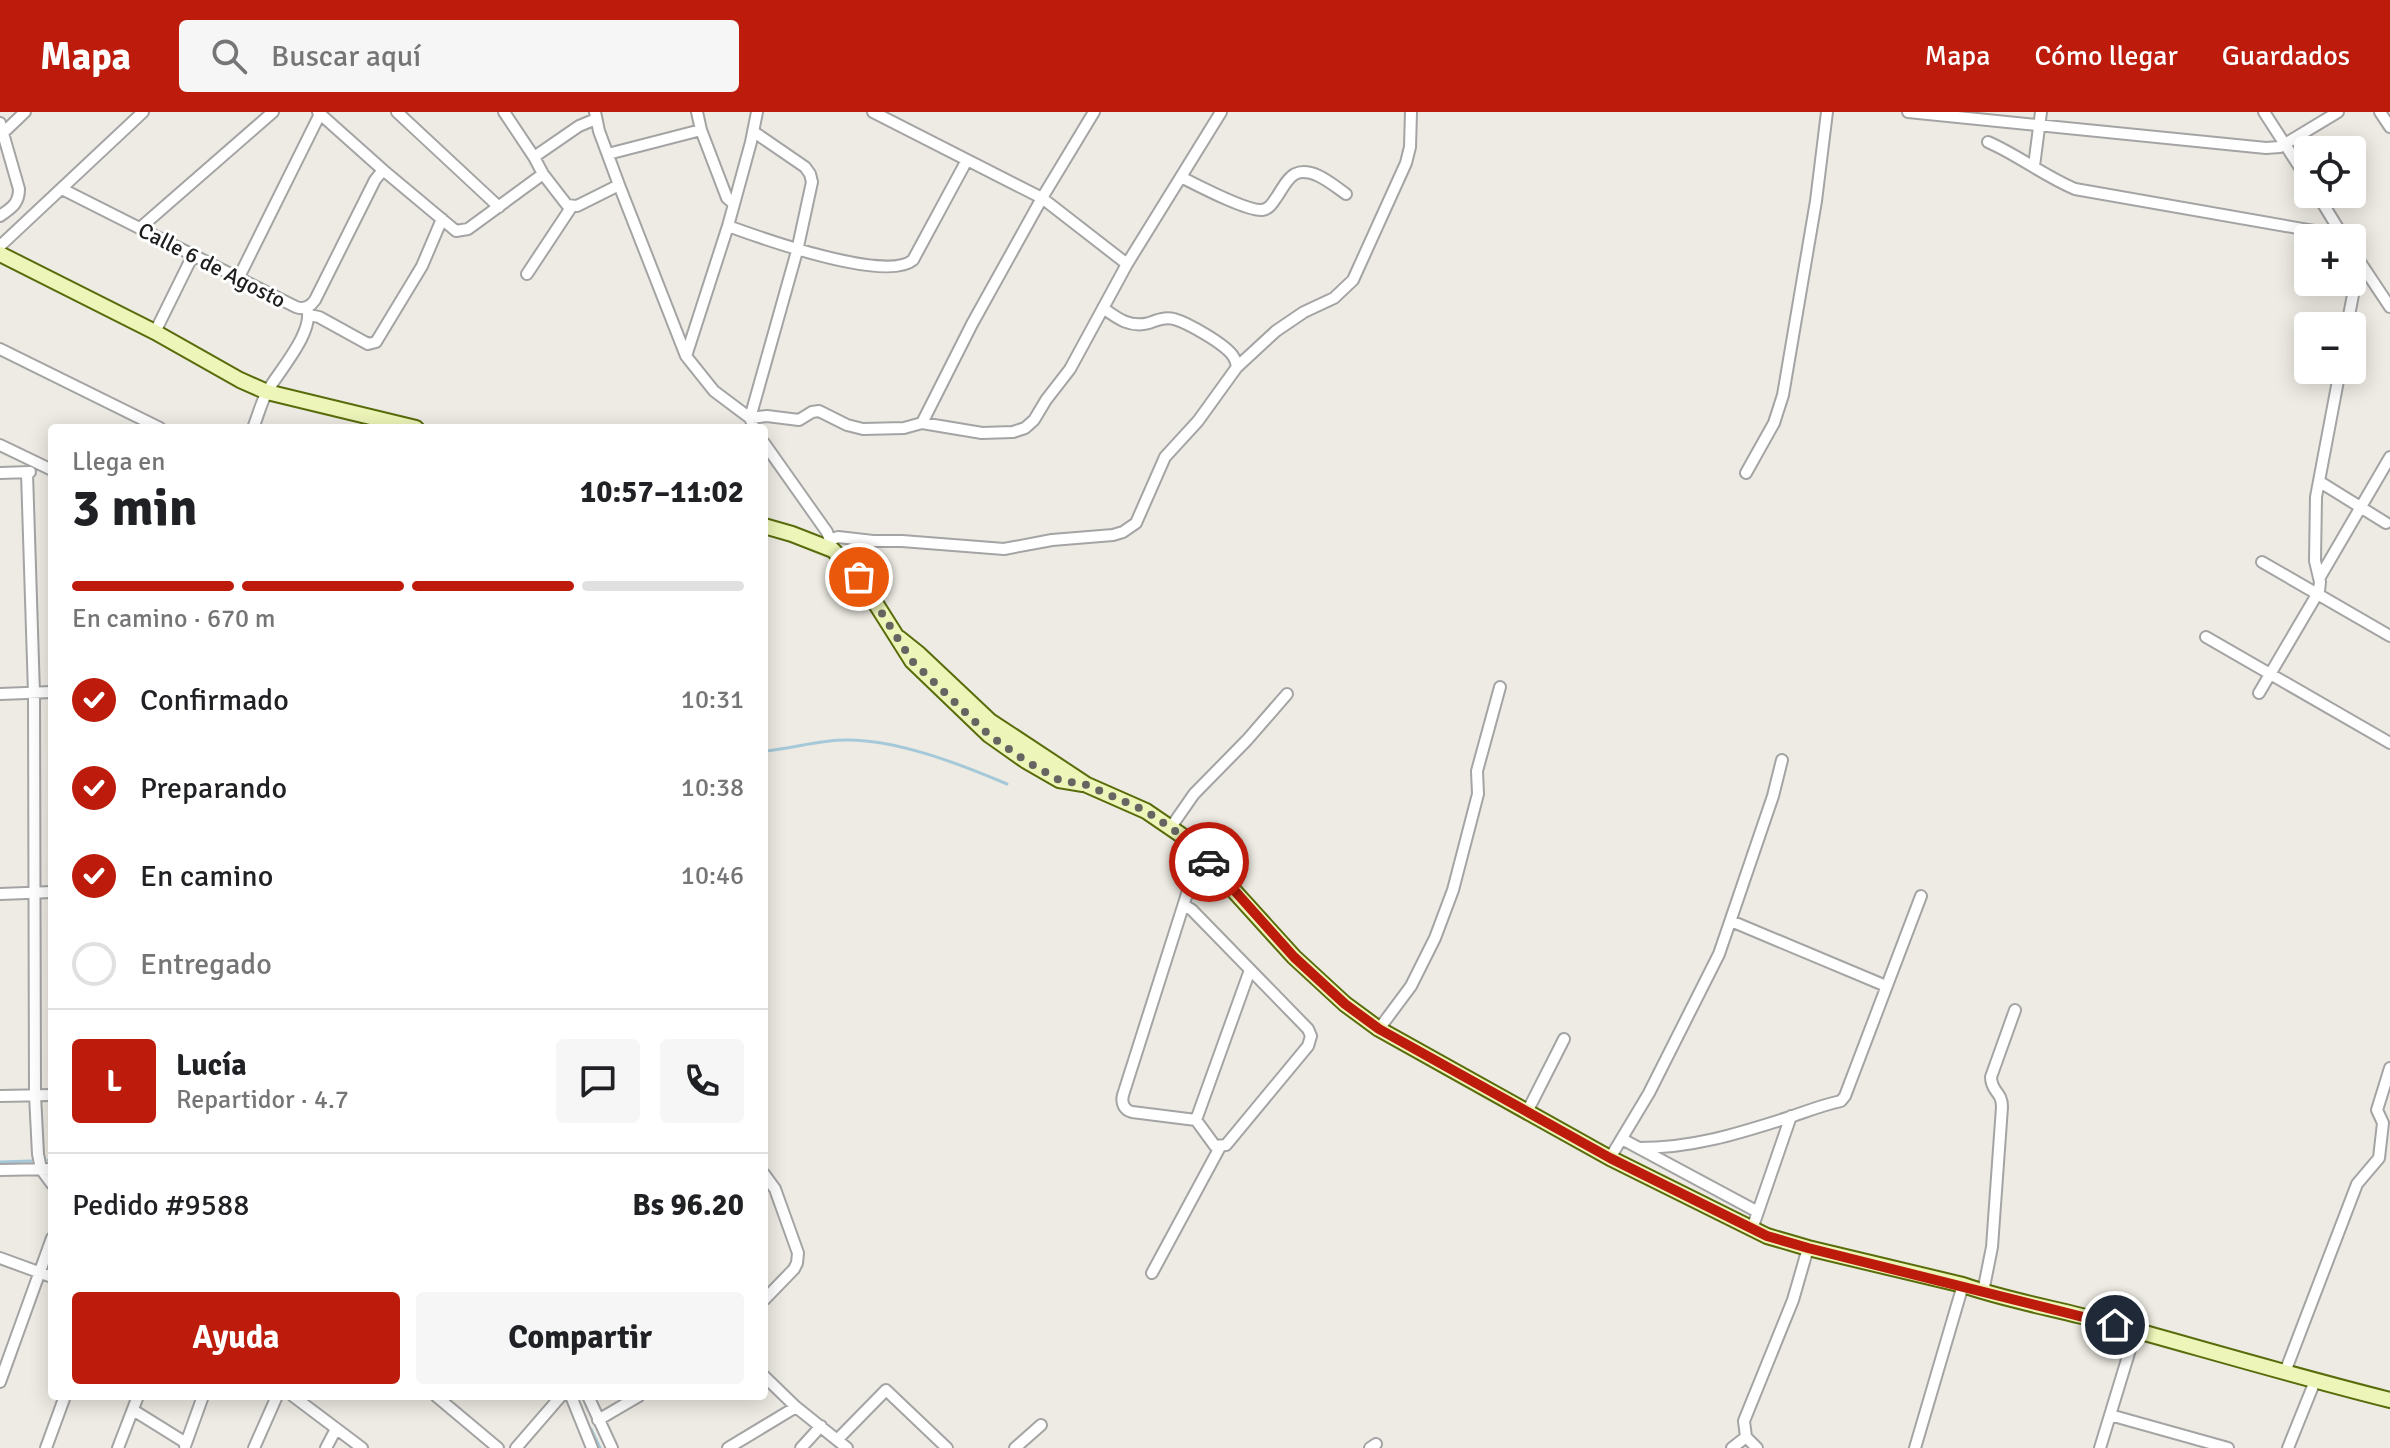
<!DOCTYPE html>
<html lang="es">
<head>
<meta charset="utf-8">
<style>
  :root { --surface:#fff; --page:#f6f6f6; --text:#202124; --muted:#757577; --line:#e0e0e0; --accent:#bd1b0c }
  body { margin:0; font-family:Signika,sans-serif; background:var(--page); color:var(--text); height:100vh; display:flex; flex-direction:column; font-size:30px; white-space:nowrap }
  * { box-sizing:border-box; margin:0 }
  p { font-size:26px; color:var(--muted) }
  .icon { flex:none; width:44px; height:44px; fill:none; stroke:currentColor; stroke-width:2; stroke-linecap:round; stroke-linejoin:round }
  .map { position:relative; flex:1; overflow:hidden }
  .side { position:absolute; left:48px; top:312px; width:720px; height:976px; display:flex; flex-direction:column; background:var(--surface); border-radius:8px; box-shadow:0 4px 20px #0003 }
  .side>* { flex:none }
  .fabs { position:absolute; left:2294px; top:24px; display:grid; gap:16px }
  .fabs a { display:grid; place-items:center; width:72px; height:72px; border-radius:8px; background:var(--surface); box-shadow:0 4px 20px #0003; font-size:40px }
  .pin { position:absolute; display:grid; place-items:center; width:68px; height:68px; color:#fff; margin:-34px; border:4px solid #fff; border-radius:50%; box-shadow:0 2px 8px #0007 }
  .courier { position:absolute; display:grid; place-items:center; width:80px; height:80px; margin:-40px; border:6px solid #bd1b0c; border-radius:50%; background:#fff; color:#222; box-shadow:0 2px 10px #0007 }
  .summary em { font-style:normal; font-weight:700 }
  .summary div { display:flex; flex-direction:column-reverse }
  .summary { display:flex; align-items:center; justify-content:space-between; height:136px; padding:0 24px }
  h1 { font-size:52px; font-weight:700; line-height:60px }
  .bar { display:grid; grid-template-columns:repeat(4,1fr); gap:12px 8px; align-content:center; height:96px; padding:0 24px }
  .bar i { height:10px; border-radius:6px; background:var(--line) }
  .bar .on { background:var(--accent) }
  .bar p { grid-column:span 4 }
  .line { display:flex; align-items:center; gap:20px; padding:0 24px; border-top:2px solid var(--line) }
  .line div { flex:1 }
  .round { display:grid; place-items:center; flex:none; width:84px; height:84px; border-radius:8px; background:var(--page) }
  ol { padding:0 24px; list-style:none }
  li { display:flex; align-items:center; gap:24px; height:88px }
  li p { margin-inline-start:auto }
  li .icon { padding:8px; border-radius:50%; background:var(--accent); color:#fff; stroke-width:4 }
  li:last-child { color:var(--muted) }
  li i { width:44px; height:44px; border:4px solid var(--line); border-radius:50% }
  .cta { display:flex; gap:16px; margin-top:auto; padding:16px 24px }
  .cta a { flex:1; height:92px; border-radius:8px; background:var(--accent); color:#fff; font-size:32px; font-weight:700; line-height:92px; text-align:center }
  .cta a+a { background:var(--page); color:var(--text) }
  header { display:flex; align-items:center; gap:48px; box-sizing:border-box; height:112px; padding:0 40px; background:var(--accent); color:#fff }
  header strong { font-size:38px }
  nav { display:flex; gap:44px; margin-inline-start:auto; font-size:28px }
  .search { width:560px; height:72px; background:var(--page); display:flex; align-items:center; gap:20px; box-sizing:border-box; padding:0 28px; border-radius:8px; color:var(--muted); font-size:30px }
  .map>svg:first-child { display:block }
</style>
</head>
<body>
<header>
<strong>Mapa</strong>
<div class="search"><svg class="icon" aria-label="search" viewBox="0 0 24 24"><circle cx="10" cy="10" r="6"/><path d="M15 15l6 6"/></svg>Buscar aquí</div>
<nav><a>Mapa</a><a>Cómo llegar</a><a>Guardados</a></nav>
</header>
<div class="map">
<svg width="2390" height="1336" viewBox="0 0 2390 1336">
  <rect width="100%" height="100%" fill="#edebe3"/>
  <g fill="none" stroke-linecap="round" stroke-linejoin="round">
    <!-- stream -->
    <path stroke="#a6c9d9" stroke-width="3" d="M764 639C791 637 818 628 845 628 896 627 960 652 1007 672
      M48 1048H52
      M0 1050 31 1049
      M581 1284 582 1286
      M591 1317 600 1336"/>
    <defs>
      <path id="street" d="M318 0 383 58 456 119 468 117 543 62
        M397 0 499 95
        M504 0 534 45 543 62 567 93 577 94 619 73
        M595 0 599 19 619 73 686 244
        M697 0 701 18 727 86 734 92
        M873 0 1042 86 1127 152
        M1908 0 2266 36 2280 35 2338 0
        M2264 0 2308 68
        M2380 0 2390 15
        M0 11 19 77C19 92 11 96 0 104
        M754 20 805 55 810 62 812 70 797 139 750 306 767 304 799 308 812 300 819 299 847 313 863 317 904 316 922 311 982 321 1013 320 1025 316 1034 308 1046 288 1070 257 1127 152 1221 0
        M3 21 25 0
        M1988 30C2018 43 2044 64 2075 77L2343 124
        M608 42 701 18
        M534 45 579 14 596 7
        M2034 54 2041 0
        M1181 65C1197 73 1246 99 1262 98 1269 97 1272 92 1276 86 1281 79 1287 66 1295 62 1312 54 1333 73 1346 82
        M62 77 296 195C304 198 310 195 315 188L375 68 383 58
        M2317 82 2344 126
        M728 114C761 126 886 171 913 148L967 48
        M140 116 273 0
        M0 134 143 0
        M2352 138 2390 195
        M527 162 572 94
        M239 165 320 2
        M1103 196C1118 207 1130 216 1149 211 1157 208 1165 205 1174 207 1188 211 1225 232 1233 244 1236 248 1236 250 1237 255
        M309 203 319 205 368 232 376 230 422 154 442 107
        M2347 214 2356 167 2364 157
        M155 220 193 143
        M0 237 160 316
        M922 311 972 212 1042 86 1094 0
        M253 316C258 304 261 291 267 280 278 260 315 220 307 196
        M754 316 750 306 714 279 686 244 728 114 751 30 757 0
        M764 331 827 420 830 428
        M0 333 52 358
        M0 361 30 360
        M27 361 34 581 35 983 38 1042 41 1057 52 1072
        M1746 361 1774 311 1783 283 1816 89 1827 0
        M2320 370 2386 411
        M833 438 830 428 838 425 873 429H902L1004 437 1052 428 1113 423 1123 420 1136 411 1165 345 1198 309 1237 255 1276 219 1304 200 1334 186 1353 168 1406 51 1410 35 1411 0
        M2262 450 2390 524
        M2320 465 2390 345
        M2206 525 2390 631
        M2259 581 2319 479 2320 470 2315 449 2316 385 2340 258
        M0 582 52 580
        M1171 715 1194 682 1247 628 1287 582
        M0 782 52 780
        M1184 793 1192 798 1308 917 1311 924 1308 934 1226 1033 1215 1034 1196 1008 1132 1000C1124 998 1121 991 1123 983L1200 741
        M1731 809 1886 874
        M1379 917 1411 874 1435 826 1453 778 1478 682 1477 659 1500 575
        M0 984 52 983
        M1527 1000 1564 927
        M1196 1008 1250 858
        M1622 1027 1758 1100
        M1639 1036C1692 1036 1737 1022 1787 1006 1805 1000 1822 993 1841 989L1845 984 1921 784
        M1610 1046 1649 981 1719 842 1773 684 1782 648
        M0 1058 52 1057
        M764 1062 775 1077 798 1141 797 1151 794 1157 764 1188
        M1752 1117 1791 1004
        M0 1146 52 1165
        M1152 1161 1220 1035
        M1983 1180 1992 1135 2002 995C2002 979 1991 980 1991 965L2015 898
        M2285 1260 2357 1072 2379 1046 2383 1011 2377 998 2390 956
        M764 1264 796 1295 847 1336
        M0 1270 52 1126
        M293 1284 362 1336
        M436 1284 498 1336
        M571 1284 592 1336
        M588 1284 612 1336
        M133 1298 186 1331
        M2110 1303 2228 1336
        M598 1308 639 1284
        M837 1328 886 1278 947 1336
        M185 1334 203 1284
        M46 1336 65 1284
        M118 1336 138 1284
        M254 1336 277 1284
        M326 1336 336 1317
        M516 1336 561 1284
        M728 1336 796 1295
        M801 1336 821 1314
        M1015 1336 1041 1313
        M1370 1336 1376 1332
        M1732 1336 1746 1325
        M1757 1336 1746 1325 1744 1309 1793 1188 1808 1136
        M1915 1336 1963 1173
        M2100 1336 2136 1218
        M2288 1336 2315 1269"/>
      <path id="secondary" d="M0 142 155 220 240 268 267 280 416 316
        M764 414 792 422 833 438 859 465 912 549 989 623 1026 649 1059 668 1083 672
        M899 526 919 542 990 609 1087 673 1146 699 1187 727 1294 845 1345 892 1379 917 1610 1046 1767 1124 1808 1136 1963 1173C2009 1189 2058 1197 2105 1210 2200 1236 2294 1264 2390 1288"/>
    </defs>
    <!-- street casing -->
    <use href="#street" stroke="#a4a4a4" stroke-width="14"/>
    <!-- secondary casing -->
    <use href="#secondary" stroke="#596c0b" stroke-width="18"/>
    <!-- street -->
    <use href="#street" stroke="#fff" stroke-width="10"/>
    <!-- secondary -->
    <use href="#secondary" stroke="#edf5b9" stroke-width="14"/>
  </g>
  <g fill="none" stroke-linecap="round" stroke-linejoin="round">
    <!-- done -->
    <path stroke="#666562" stroke-width="8" stroke-dasharray="0 14.4" d="M859 465 912 549 989 623 1026 649 1059 668 1087 673 1146 699 1187 727 1209 750"/>
    <!-- route -->
    <path stroke="#bd1b0c" stroke-width="10" d="M1209 750 1294 845 1345 892 1379 917 1610 1046 1767 1124 1808 1136 2115 1213"/>
  </g>
  <g text-anchor="middle" dominant-baseline="central" stroke-width="6" stroke-linejoin="round" paint-order="stroke">
    <!-- street labels -->
    <g font-size="22" fill="#1d1d1d" stroke="#fff">
      <text transform="translate(212 153) rotate(27)">Calle 6 de Agosto</text>
    </g>
  </g>
</svg>
<div class="fabs">
<a><svg class="icon" aria-label="locate" viewBox="0 0 24 24"><circle cx="12" cy="12" r="6"/><path d="M12 2v4M12 18v4M2 12h4M18 12h4"/></svg></a>
<a>+</a>
<a>−</a>
</div>
<div class="pin" style="left:859px;top:465px;background:#ea580c"><svg class="icon" aria-label="bag" viewBox="0 0 24 24"><path d="M5 8h14l-1 12H6zM9 8a3 3 0 0 1 6 0"/></svg></div>
<div class="pin" style="left:2115px;top:1213px;background:#1f2937"><svg class="icon" aria-label="home" viewBox="0 0 24 24"><path d="M3 11l9-7 9 7M6 9v11h12V9"/></svg></div>
<div class="courier" style="left:1209px;top:750px"><svg class="icon" aria-label="car" viewBox="0 0 24 24"><path d="M5 17H2v-5l4-1 3-4h7l3 4 3 1v5h-3M9 17h6M6 11h13"/><circle cx="7" cy="17" r="2"/><circle cx="17" cy="17" r="2"/></svg></div>
<section class="side">
<div class="summary"><div><h1>3 min</h1><p>Llega en</p></div><em>10:57–11:02</em></div>
<div class="bar"><i class="on"></i><i class="on"></i><i class="on"></i><i></i><p>En camino · 670 m</p></div>
<ol>
<li><svg class="icon" aria-label="check" viewBox="0 0 24 24"><path d="M5 12l5 5 9-10"/></svg>Confirmado<p>10:31</p></li>
<li><svg class="icon" aria-label="check" viewBox="0 0 24 24"><path d="M5 12l5 5 9-10"/></svg>Preparando<p>10:38</p></li>
<li><svg class="icon" aria-label="check" viewBox="0 0 24 24"><path d="M5 12l5 5 9-10"/></svg>En camino<p>10:46</p></li>
<li><i></i>Entregado</li>
</ol>
<div class="line" style="height:144px"><b class="round" style="background:var(--accent);color:#fff">L</b><div><b>Lucía</b><p>Repartidor · 4.7</p></div><a class="round"><svg class="icon" aria-label="chat" viewBox="0 0 24 24"><path d="M4 5h16v11H9l-5 4z"/></svg></a><a class="round"><svg class="icon" aria-label="phone" viewBox="0 0 24 24"><path d="M5 4h4l2 5-3 2q2 4 5 5l2-3 5 2v4C11 20 4 13 5 4z"/></svg></a></div>
<div class="line" style="height:104px"><div>Pedido #9588</div><b>Bs 96.20</b></div>
<div class="cta"><a>Ayuda</a><a>Compartir</a></div>
</section>
</div>
</body>
</html>
